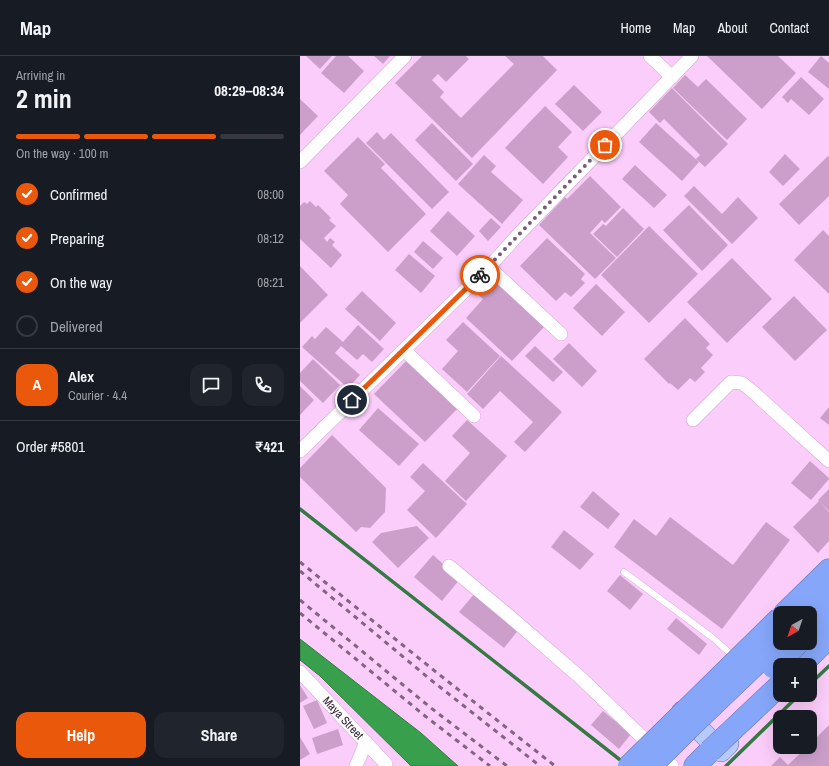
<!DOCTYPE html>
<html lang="en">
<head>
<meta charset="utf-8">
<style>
  :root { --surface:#171b24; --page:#20242c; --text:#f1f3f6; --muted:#9ea1a6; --line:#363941; --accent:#ea580c }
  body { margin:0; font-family:"Archivo Narrow",sans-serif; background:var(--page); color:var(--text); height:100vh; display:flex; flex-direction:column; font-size:15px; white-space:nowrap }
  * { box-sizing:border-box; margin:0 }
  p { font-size:13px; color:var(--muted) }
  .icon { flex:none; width:22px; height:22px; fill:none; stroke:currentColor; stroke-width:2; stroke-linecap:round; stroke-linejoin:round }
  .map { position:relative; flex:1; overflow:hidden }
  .details { display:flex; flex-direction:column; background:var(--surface); width:300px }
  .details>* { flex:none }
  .needle { width:26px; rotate:220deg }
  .buttons { position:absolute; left:473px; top:550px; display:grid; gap:8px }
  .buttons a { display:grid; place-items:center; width:44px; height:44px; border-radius:8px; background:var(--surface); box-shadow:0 4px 16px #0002; font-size:20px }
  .pin { position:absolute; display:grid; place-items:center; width:34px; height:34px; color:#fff; margin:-17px; border:2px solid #fff; border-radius:50%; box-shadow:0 1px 4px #0007 }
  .courier { position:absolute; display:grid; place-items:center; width:40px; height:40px; margin:-20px; border:3px solid #ea580c; border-radius:50%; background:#fff; color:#222; box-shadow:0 1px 5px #0007 }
  .head em { font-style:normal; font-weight:700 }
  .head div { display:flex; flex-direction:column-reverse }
  .head { display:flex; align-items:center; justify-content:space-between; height:68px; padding:0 16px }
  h1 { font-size:26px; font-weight:700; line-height:30px }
  .bar { display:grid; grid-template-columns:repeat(4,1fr); gap:6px 4px; align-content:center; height:48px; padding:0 16px }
  .bar i { height:5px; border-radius:3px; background:var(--line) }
  .bar .active { background:var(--accent) }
  .bar p { grid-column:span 4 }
  .line { display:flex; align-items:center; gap:10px; padding:0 16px; border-top:1px solid var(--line) }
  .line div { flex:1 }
  .round { display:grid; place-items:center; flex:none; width:42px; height:42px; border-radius:12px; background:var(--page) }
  ol { padding:0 16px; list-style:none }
  li { display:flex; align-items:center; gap:12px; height:44px }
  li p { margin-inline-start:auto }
  li .icon { padding:4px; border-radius:50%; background:var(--accent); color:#fff; stroke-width:4 }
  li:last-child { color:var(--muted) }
  li i { width:22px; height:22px; border:2px solid var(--line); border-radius:50% }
  .cta { display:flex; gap:8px; margin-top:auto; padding:8px 16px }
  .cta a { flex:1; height:46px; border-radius:12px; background:var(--accent); color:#fff; font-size:16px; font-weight:700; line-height:46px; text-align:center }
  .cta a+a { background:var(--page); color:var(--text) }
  header { display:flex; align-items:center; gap:24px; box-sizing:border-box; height:56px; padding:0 20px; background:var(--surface); border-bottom:1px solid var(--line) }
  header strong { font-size:19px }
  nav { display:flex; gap:22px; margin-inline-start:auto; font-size:14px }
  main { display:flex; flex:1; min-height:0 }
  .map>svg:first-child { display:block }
</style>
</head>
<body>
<header>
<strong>Map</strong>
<nav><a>Home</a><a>Map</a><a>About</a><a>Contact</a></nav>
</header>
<main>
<section class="details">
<div class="head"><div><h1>2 min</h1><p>Arriving in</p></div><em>08:29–08:34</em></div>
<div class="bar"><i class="active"></i><i class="active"></i><i class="active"></i><i></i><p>On the way · 100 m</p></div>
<ol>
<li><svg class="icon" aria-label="check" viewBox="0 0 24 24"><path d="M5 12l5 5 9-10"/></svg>Confirmed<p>08:00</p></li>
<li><svg class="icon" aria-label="check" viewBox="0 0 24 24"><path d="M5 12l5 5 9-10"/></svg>Preparing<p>08:12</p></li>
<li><svg class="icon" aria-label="check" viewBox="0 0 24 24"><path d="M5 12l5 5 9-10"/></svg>On the way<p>08:21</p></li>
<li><i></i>Delivered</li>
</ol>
<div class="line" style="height:72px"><b class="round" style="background:var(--accent);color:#fff">A</b><div><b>Alex</b><p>Courier · 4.4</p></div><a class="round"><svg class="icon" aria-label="chat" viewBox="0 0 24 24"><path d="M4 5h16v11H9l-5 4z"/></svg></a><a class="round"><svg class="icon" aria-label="phone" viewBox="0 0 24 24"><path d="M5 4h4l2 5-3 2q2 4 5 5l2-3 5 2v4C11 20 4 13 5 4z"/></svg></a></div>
<div class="line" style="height:52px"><div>Order #5801</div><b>₹421</b></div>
<div class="cta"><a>Help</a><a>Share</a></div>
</section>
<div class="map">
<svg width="529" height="710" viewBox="0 0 529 710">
  <rect width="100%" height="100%" fill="#fbcdfa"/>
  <!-- water -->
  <path fill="#389f4d" stroke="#367944" d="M0 583 121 677 158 710H111L20 620 0 604Z"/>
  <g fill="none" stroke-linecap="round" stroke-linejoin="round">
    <!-- stream -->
    <path stroke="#367944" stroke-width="3.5" d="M0 453 324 707
      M510 628 529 610
      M426 710 499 639"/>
  </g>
  <!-- building -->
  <path fill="#cc9fcb" d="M6 0H32L20 13Z
    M36 0H48L64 15 44 37 21 17Z
    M74 0H90L83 8Z
    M122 0H166L169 3 146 26 138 18 132 24 144 36 140 41 161 62 214 8 205 0H243L257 14 172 102 95 27Z
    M407 0H478L496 17 462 53Z
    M521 0 529 7V33L508 16Z
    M385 19 398 31 406 23 447 63 427 84 373 32Z
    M501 21 524 43 509 59 491 43 488 47 482 41Z
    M274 29 302 56 283 75 255 48Z
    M372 32 428 88 405 111 396 103 400 99 364 63 360 67 349 56Z
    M0 43 18 60 0 79Z
    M245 50 272 76 258 91 268 101 243 128 205 92Z
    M132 67 173 108 156 125 115 84Z
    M356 67 399 106 382 125 339 86Z
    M77 76 84 84 91 77 149 136 132 153 66 87Z
    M58 81 85 108 81 112 126 158 88 196 40 148 48 139 24 115Z
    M485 98 500 113 483 130 469 116Z
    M184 99 196 110 191 116 223 144 202 168 158 128Z
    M528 100 529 101V140L499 169 479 148Z
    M335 109 367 139 354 152 322 123Z
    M290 120 321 151 305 167 302 164 290 177 316 202 295 223 239 169 265 141 267 143Z
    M394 130 422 158 438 141 458 162 432 188 384 140Z
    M10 145 16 151 18 149 31 162 29 164 36 170 24 182 27 186 30 182 35 186 32 189 42 199 31 212 0 183V150L4 146 7 148Z
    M389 149 428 189 402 215 363 174Z
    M323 152 344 173 317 201 293 178 303 168 306 170Z
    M148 155 175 180 157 200 130 175Z
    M191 162 201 171 188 185 179 175Z
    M349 170 398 218 349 267 301 219Z
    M523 174 529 180V238L494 204Z
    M247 182 285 218 281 223 285 227 271 241 265 236 256 245 220 210Z
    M123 185 143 202 133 213 114 196Z
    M109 198 135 220 121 237 95 214Z
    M432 202 472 243 427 287 387 246Z
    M0 210 28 239 0 267Z
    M192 222 244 271 212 305 166 262 183 243 177 238Z
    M296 228 325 256 302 280 273 252Z
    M62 235 96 267 80 285 45 253Z
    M494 240 527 274 495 305 462 271Z
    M385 262 410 288 406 292 413 299 401 312 405 316 395 326 390 322 378 334 370 327 369 328 344 303Z
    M163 266 200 300 167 336 142 313 158 295 146 284Z
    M58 269 84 293 72 306 63 298 57 304 41 290 35 297 60 319 48 332 2 291 12 280 15 283 26 271 43 286Z
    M269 287 297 315 282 331 253 303Z
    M235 290 263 316 253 326 225 300Z
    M201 300 262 356 225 396 214 386 233 366 200 335 183 353 167 338Z
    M13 303 40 329 23 347 0 325V317Z
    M108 303 159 351 125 386 74 338Z
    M0 330 14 344 0 359Z
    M529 351V369L520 362Z
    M78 352 119 388 99 410 59 374Z
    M167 364 207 400 166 445 145 425 170 397 152 380Z
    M32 379 86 432 85 456 70 472 61 471 56 476 0 421V412Z
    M510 405 529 422V423L511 444 491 427Z
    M123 407 167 448 136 482 107 454 125 435 110 421Z
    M529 433V455L518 444Z
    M293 435 320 458 308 473 280 451Z
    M519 445 529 456V485L518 497 493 471Z
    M370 461 433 509 466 466 490 484 422 573 314 491 334 463 356 480Z
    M117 470 129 482 98 512 72 486 81 477Z
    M264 474 294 498 280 514 251 491Z
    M133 499 160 523 142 545 114 521Z
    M320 519 343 538 330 554 307 535Z
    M175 537 220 572 204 592 159 556Z
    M376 562 407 588 399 599 367 573Z
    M0 629 8 642 0 647Z
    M17 644 27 667 14 673 3 650Z
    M303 655 331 678 319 693 291 669Z
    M529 669V710H471L480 701 488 709 507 691H510V688Z
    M38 673 43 689 17 698 12 682Z
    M0 681 10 698 0 704Z"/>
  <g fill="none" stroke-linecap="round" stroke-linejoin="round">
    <defs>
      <path id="lane" d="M324 516 413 582 434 601"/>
      <g id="street">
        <path d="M350 0 372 21"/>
        <path d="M0 106 105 0"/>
        <path d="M189 211 261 278"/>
        <path d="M104 294 174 360"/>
        <path d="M393 364 431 326 442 327 452 335 529 405"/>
        <path d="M0 395 189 211 217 180 392 0"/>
        <path d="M149 510 208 559 282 623 372 710"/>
        <path id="s1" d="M0 616 86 708"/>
        <path d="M56 710 66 686"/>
      </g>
      <path id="primary" d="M382 656 421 695 428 688"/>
      <path id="highway" d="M485 557 529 514
        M509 557 529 538
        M510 576 529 558
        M501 609 529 581
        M395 710 410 695"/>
    </defs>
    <!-- lane casing -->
    <use href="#lane" stroke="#d3a6d2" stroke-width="7"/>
    <!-- street casing -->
    <use href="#street" stroke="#d3a6d2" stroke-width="14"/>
    <!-- primary casing -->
    <use href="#primary" stroke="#6877b3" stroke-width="22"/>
    <!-- highway casing -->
    <use href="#highway" stroke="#6877b3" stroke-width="23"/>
    <!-- lane -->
    <use href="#lane" stroke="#fff" stroke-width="6"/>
    <!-- street -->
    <use href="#street" stroke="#fff" stroke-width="13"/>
    <!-- primary -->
    <use href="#primary" stroke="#b6cafb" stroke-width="21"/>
    <!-- highway -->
    <use href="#highway" stroke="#86a6f9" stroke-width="22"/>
    <!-- rail -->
    <path stroke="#826581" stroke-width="3" stroke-dasharray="5 5" stroke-linecap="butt" d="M0 506 136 616 255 710
      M0 515 131 624 240 710
      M0 544 131 652 207 710
      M0 557 125 660 190 710"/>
    <defs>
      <path id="highway-bridge" d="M473 611 498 587
        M410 695 480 629
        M329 710 480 562
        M351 710 388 673 480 585"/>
    </defs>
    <!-- highway-bridge casing -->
    <use href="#highway-bridge" stroke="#6877b3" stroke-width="23" stroke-linecap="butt"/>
    <!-- highway-bridge -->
    <use href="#highway-bridge" stroke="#86a6f9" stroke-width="22"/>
  </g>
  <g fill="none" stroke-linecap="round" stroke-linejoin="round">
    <!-- done -->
    <path stroke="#775c77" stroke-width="4" stroke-dasharray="0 7.2" d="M180 219 305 89"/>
    <!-- route -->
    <path stroke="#ea580c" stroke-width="5" d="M52 344 180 219"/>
  </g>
  <g text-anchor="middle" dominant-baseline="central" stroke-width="4" stroke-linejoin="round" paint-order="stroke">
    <!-- street labels -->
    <g font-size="12" fill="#301f30" stroke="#fff">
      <text stroke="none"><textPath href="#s1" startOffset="63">Maya Street</textPath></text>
    </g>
  </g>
</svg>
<div class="buttons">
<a><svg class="needle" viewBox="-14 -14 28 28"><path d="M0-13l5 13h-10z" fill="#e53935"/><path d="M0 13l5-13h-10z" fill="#9ea1a6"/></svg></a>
<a>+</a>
<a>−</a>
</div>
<div class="pin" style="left:305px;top:89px;background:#ea580c"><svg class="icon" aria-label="bag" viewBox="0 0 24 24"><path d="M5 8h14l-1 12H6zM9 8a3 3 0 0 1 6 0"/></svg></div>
<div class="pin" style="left:52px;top:344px;background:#1f2937"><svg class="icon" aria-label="home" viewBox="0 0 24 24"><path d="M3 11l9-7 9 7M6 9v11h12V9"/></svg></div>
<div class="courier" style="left:180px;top:219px"><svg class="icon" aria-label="bike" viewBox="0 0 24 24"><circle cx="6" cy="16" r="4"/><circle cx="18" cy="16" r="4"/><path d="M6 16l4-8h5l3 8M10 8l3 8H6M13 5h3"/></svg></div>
</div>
</main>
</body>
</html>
